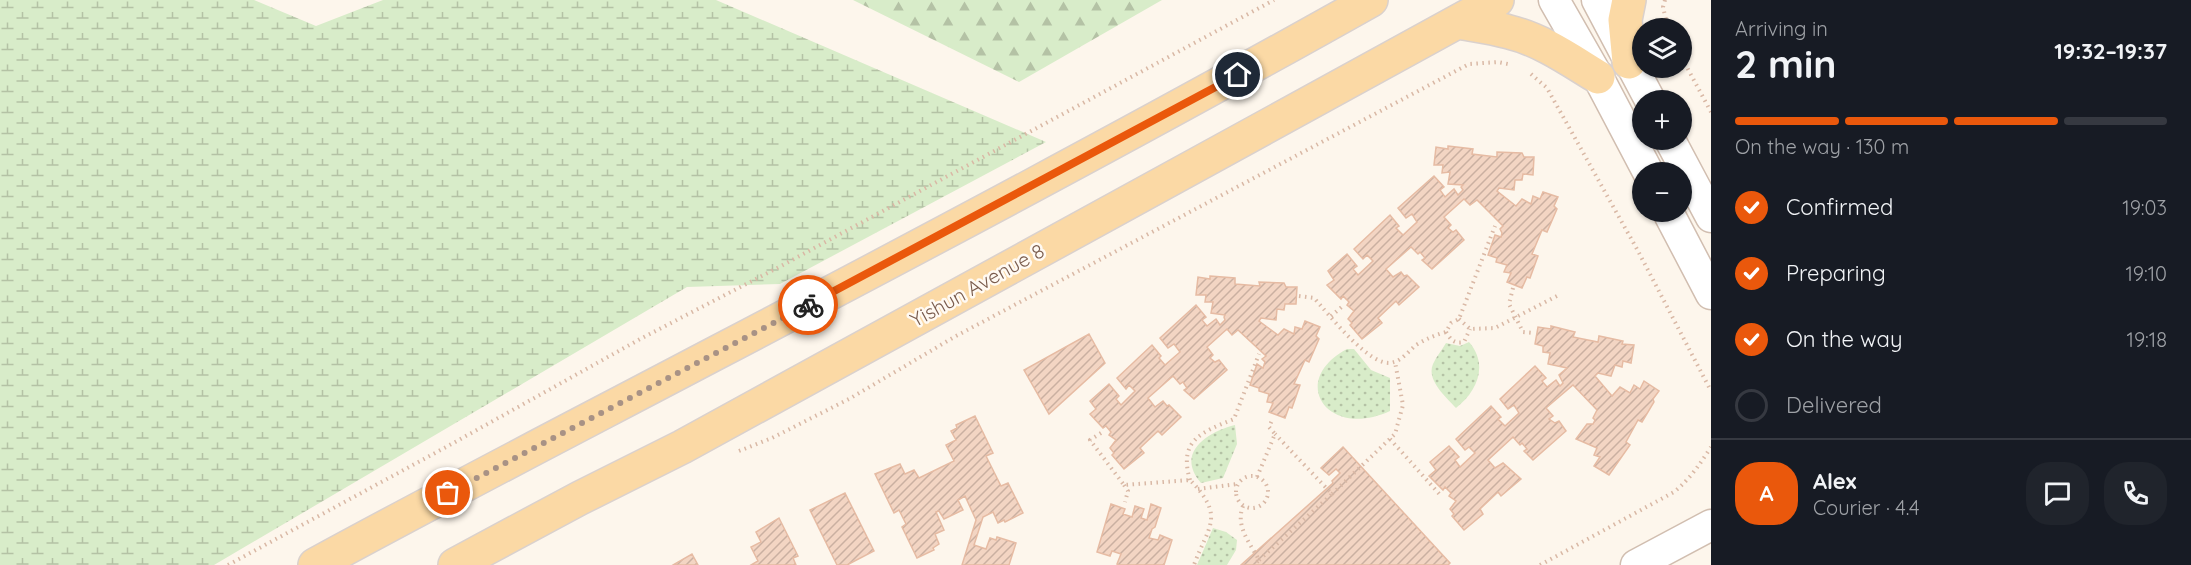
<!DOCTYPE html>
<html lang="en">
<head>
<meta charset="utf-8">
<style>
  :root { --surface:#171b24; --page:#20242c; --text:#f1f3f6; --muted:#9ea1a6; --line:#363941; --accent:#ea580c }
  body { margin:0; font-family:Quicksand,sans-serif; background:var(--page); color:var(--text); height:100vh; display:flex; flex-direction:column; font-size:22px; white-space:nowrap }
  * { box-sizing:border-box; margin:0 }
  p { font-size:20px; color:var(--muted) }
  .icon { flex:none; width:33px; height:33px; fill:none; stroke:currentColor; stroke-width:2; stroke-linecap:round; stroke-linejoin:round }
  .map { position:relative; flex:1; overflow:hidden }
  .side { display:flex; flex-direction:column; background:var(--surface); width:480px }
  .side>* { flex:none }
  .tools { position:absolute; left:1632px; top:18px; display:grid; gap:12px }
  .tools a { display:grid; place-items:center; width:60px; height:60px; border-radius:50%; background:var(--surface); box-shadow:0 2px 4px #0004; font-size:30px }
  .pin { position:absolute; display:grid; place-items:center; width:51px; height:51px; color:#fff; margin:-26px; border:3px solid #fff; border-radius:50%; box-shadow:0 2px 6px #0007 }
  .courier { position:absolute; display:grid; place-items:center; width:60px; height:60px; margin:-30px; border:4px solid #ea580c; border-radius:50%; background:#fff; color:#222; box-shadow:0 2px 8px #0007 }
  .head em { font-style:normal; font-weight:800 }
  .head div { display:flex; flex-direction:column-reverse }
  .head { display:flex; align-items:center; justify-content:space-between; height:102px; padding:0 24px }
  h1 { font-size:39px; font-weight:800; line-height:45px }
  .bar { display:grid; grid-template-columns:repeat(4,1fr); gap:9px 6px; align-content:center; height:72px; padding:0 24px }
  .bar i { height:8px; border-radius:4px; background:var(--line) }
  .bar .active { background:var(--accent) }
  .bar p { grid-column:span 4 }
  .line { display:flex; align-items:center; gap:15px; padding:0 24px; border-top:2px solid var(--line) }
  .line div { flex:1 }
  .round { display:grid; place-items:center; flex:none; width:63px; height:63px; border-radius:24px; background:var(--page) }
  ol { padding:0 24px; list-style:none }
  li { display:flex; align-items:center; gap:18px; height:66px }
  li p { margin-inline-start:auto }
  li .icon { padding:6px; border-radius:50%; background:var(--accent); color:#fff; stroke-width:4 }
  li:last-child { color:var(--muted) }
  li i { width:33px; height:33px; border:3px solid var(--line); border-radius:50% }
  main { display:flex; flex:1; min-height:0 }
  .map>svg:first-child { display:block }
</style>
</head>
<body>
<main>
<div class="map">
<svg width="1711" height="565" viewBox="0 0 1711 565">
  <defs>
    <pattern id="forest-firs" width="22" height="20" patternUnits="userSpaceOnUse" patternTransform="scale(1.5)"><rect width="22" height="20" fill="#d8ecc9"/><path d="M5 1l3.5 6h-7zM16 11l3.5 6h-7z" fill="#b4c2a5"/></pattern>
    <pattern id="wetland-marsh" width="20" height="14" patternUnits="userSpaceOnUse" patternTransform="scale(1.5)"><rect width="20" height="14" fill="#d8ecc9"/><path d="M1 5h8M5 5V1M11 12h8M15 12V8" fill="none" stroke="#b4c2a5"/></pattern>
    <pattern id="park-dots" width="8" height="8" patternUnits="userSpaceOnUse" patternTransform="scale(1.5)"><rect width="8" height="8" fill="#d8ecc9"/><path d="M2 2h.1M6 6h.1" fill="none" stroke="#b4c2a5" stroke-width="1.8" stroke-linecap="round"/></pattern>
    <pattern id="building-hatch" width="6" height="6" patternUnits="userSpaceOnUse" patternTransform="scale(1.5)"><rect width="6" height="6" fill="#f3d5c3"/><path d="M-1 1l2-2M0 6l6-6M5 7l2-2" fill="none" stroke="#cab0a1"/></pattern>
  </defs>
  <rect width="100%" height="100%" fill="#fdf6ec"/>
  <!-- forest -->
  <path fill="url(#forest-firs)" d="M853 0H1162L1019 82Z"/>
  <!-- wetland -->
  <path fill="url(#wetland-marsh)" d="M0 0H254L316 26 383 0H716L1046 142 780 284 687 287 214 565H0Z"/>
  <!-- park -->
  <path fill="url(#park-dots)" d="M1469 342C1489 365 1477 392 1456 408 1446 397 1426 380 1433 364 1436 357 1442 350 1446 343L1460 346Z
    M1347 349H1354L1371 370 1390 378V411C1328 440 1287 381 1347 349Z
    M1235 425 1237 444 1223 478 1201 483C1175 453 1207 432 1235 425Z
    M1213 528 1226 532 1237 540 1236 550 1227 565H1197Z"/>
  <!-- building -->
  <path fill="url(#building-hatch)" stroke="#e6bba3" stroke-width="1.5" d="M1448 146 1473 149 1472 154 1497 157V152L1522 153 1524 157H1534L1533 175 1523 174 1522 180H1515L1514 190 1499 188 1497 191 1516 206 1522 199 1531 204 1533 196 1540 199 1543 192 1558 197 1554 206 1557 209 1547 232 1542 230 1532 254 1538 256 1530 278 1527 277 1522 288 1507 282 1511 273 1504 272 1507 265 1496 262 1497 258 1488 255 1495 235 1501 237 1502 233 1500 229 1503 226 1477 200 1470 205 1464 199 1444 217 1451 225 1448 228 1453 232 1456 230 1464 240 1432 269 1422 260 1425 258 1420 252 1418 254 1411 247 1386 269 1393 277 1401 272 1404 276 1407 275 1419 287 1399 305 1396 301 1378 318 1382 323 1362 339 1350 325 1352 323 1348 319 1354 311 1347 305 1349 302 1343 296 1341 299 1327 285 1334 280 1328 271 1347 254 1357 266 1353 269 1358 275 1373 261 1367 255 1363 259 1354 249 1390 215 1399 226 1396 228 1403 235 1417 222 1412 214 1406 218 1398 208 1434 176 1444 187 1440 190 1445 197 1454 189 1458 195 1463 190 1461 187 1463 185 1448 184 1450 172 1442 173 1443 165H1434L1436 147 1448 149Z
    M1210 276 1235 278V284L1260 286 1259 282 1284 283 1286 287H1297L1296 304H1285L1284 310 1277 309 1276 320 1261 318 1259 321 1278 335 1284 329 1294 334 1295 327 1302 329 1305 321 1320 327 1316 336 1319 339 1309 362 1305 360 1294 384 1300 385 1292 408 1289 407 1285 418 1269 412 1273 403 1267 402 1269 394 1259 391V388L1250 385 1257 364 1263 368 1265 362 1262 359 1266 356 1238 330 1232 335 1227 329 1207 347 1213 355 1210 358 1215 362 1219 360 1227 370 1194 399 1184 390 1187 388 1183 382 1180 384 1173 376 1148 398 1155 407 1163 401 1167 406 1169 405 1181 417 1162 435 1158 431 1140 448 1144 453 1124 469 1112 455 1114 453 1110 448 1116 440 1109 435 1111 432 1106 426 1103 428 1090 414 1096 409 1090 401 1109 384 1119 396 1116 399 1121 405 1135 391 1129 385 1126 389 1117 378 1152 345 1161 356 1159 358 1165 365 1180 352 1174 344 1168 348 1160 338 1196 305 1206 317 1202 320 1207 326 1216 319 1220 325 1225 320 1224 317 1225 315 1211 313 1213 302H1205L1206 295H1196L1198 277 1210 279Z
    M1551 326 1575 332 1573 337 1598 342 1599 336 1623 341 1622 344 1634 345 1631 363 1623 361 1622 367 1615 365 1611 376 1598 373 1595 376 1612 396 1620 387 1630 393 1634 385 1640 389 1644 381 1659 391 1653 399 1654 402 1642 422 1638 420 1626 442 1630 445 1609 475 1594 466 1600 457 1594 455 1597 448 1576 439 1587 424H1593L1595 420 1593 418 1597 410 1573 385 1546 408 1553 416 1549 419 1555 423 1559 421 1566 431 1533 460 1524 451 1527 449 1522 443 1520 445 1513 437 1488 460 1495 468 1503 463 1521 479 1501 496 1498 492 1480 509 1483 514 1464 530 1452 516 1454 514 1450 509 1456 501 1449 496 1451 493 1445 487 1443 490 1429 476 1436 470 1430 462 1449 446 1459 457 1455 460 1460 467 1475 453 1469 447 1465 450 1456 439 1491 406 1501 417 1498 419 1505 426 1519 413 1514 405 1508 409 1500 399 1535 366 1546 378 1542 381 1547 387 1556 380 1560 386 1563 383 1559 375 1567 368 1548 364 1550 353 1543 352V346L1535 344 1538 327 1551 329Z
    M1089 334 1105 363 1049 414 1024 370Z
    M975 416 993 453 986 456 1001 486 1008 483 1023 513 1005 522 1004 520 998 523 993 512 983 517 974 545 986 549 990 538 996 540 997 537 1016 543 1009 565H962L976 520 965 496 958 500 963 510 944 519 939 511 936 512 944 530 935 534 939 544 933 548 934 550 917 558 902 527 906 524 899 510 894 513 875 474 900 464 905 474 914 470 919 478 954 461 946 445 956 440 951 431 957 428 956 425Z
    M1343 447 1450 563 1448 565H1241L1333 483 1332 481 1340 473 1336 469 1329 475 1321 468Z
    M845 493 874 551 847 565H837L810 510Z
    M1111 504 1125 509 1123 514 1132 517 1135 506 1144 509 1141 518 1147 520 1151 504 1161 508 1155 527 1152 529 1149 538 1158 540 1160 535 1172 540 1164 565H1120L1117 564 1121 554 1112 551 1110 556 1097 552Z
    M779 518 798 556 793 558 796 565H751L758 561 751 547 761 542 756 532Z
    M692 554 698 565H673Z"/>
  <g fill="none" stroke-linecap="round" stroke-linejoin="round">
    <defs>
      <path id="street" d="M1554 0 1598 77 1648 172
        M1597 0 1650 100
        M1670 140 1711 217
        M1668 212 1711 294
        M1636 565 1711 525"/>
      <path id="primary" d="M1629 0 1625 20 1629 62
        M1458 22C1475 25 1492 27 1509 32 1542 40 1570 60 1598 77
        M315 565C447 493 581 424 714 354 934 239 1154 122 1371 0
        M455 565 580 498 682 447 1497 0"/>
    </defs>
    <!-- street casing -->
    <use href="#street" stroke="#d1beb0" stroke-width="33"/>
    <!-- primary casing -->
    <use href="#primary" stroke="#dad1cd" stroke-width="36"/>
    <!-- path -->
    <path stroke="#d9b8a5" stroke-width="4" stroke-dasharray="1.5 4.5" stroke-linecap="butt" d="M1665 0 1663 7 1668 28
      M1682 58 1711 112
      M1531 74 1547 88 1638 251 1711 391
      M1513 288 1509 304 1523 332 1534 333
      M1299 296 1314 298C1328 313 1372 371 1394 362 1402 360 1410 350 1416 345 1426 339 1435 335 1446 332L1451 323 1459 319 1495 226
      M1331 316 1344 305
      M1459 319 1470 329 1495 328 1559 295
      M1446 332C1451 340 1454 344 1464 342L1470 329
      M1101 433 1090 440 1124 485 1190 480C1226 517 1208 526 1194 565
      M1390 439 1442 497
      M739 451 772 438 849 399 956 336 1469 64 1498 62 1508 64
      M1236 492a16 16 0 1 1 32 0a16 16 0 1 1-32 0Z
      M1257 477 1275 434 1269 427 1273 418
      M1190 480C1178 440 1202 432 1234 419L1259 354
      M1124 485 1128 491 1125 502
      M1198 489 1238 484
      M1332 494 1395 434 1403 405 1395 362
      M1243 506C1235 526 1250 543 1259 560L1254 565
      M1259 560 1332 494 1275 434
      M228 565 448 446 642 338 781 266 1274 0
      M1540 565 1674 492C1690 479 1700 464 1711 447"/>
    <!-- street -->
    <use href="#street" stroke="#fff" stroke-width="30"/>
    <!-- primary -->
    <use href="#primary" stroke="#fbd9a5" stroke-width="33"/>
  </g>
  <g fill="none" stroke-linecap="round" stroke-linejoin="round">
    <!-- done -->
    <path stroke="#a89285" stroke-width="6" stroke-dasharray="0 10.8" d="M448 493 808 305"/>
    <!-- route -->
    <path stroke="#ea580c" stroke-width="8" d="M808 305 1238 75"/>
  </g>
  <g text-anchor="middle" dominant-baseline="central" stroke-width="5" stroke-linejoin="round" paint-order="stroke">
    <!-- street labels -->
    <g font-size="20" fill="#7a5c4d" stroke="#fffaf3">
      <text transform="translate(977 285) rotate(-29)">Yishun Avenue 8</text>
    </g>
  </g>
</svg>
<div class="tools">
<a><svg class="icon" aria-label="layers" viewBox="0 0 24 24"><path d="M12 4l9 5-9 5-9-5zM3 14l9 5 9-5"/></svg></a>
<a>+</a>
<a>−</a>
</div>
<div class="pin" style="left:448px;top:493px;background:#ea580c"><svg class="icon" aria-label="bag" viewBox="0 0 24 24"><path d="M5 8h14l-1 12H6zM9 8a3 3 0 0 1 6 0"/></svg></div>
<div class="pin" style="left:1238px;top:75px;background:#1f2937"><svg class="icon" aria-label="home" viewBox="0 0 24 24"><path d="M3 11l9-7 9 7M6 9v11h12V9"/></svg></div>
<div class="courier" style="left:808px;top:305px"><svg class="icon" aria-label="bike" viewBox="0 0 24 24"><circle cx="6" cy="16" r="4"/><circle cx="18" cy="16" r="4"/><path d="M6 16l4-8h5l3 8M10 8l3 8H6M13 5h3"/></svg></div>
</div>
<section class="side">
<div class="head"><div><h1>2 min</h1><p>Arriving in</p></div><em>19:32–19:37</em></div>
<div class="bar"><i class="active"></i><i class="active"></i><i class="active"></i><i></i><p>On the way · 130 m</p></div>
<ol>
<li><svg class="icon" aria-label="check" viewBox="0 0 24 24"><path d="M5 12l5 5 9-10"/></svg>Confirmed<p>19:03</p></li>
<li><svg class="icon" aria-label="check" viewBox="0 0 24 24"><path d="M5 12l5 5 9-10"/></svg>Preparing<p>19:10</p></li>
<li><svg class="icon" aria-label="check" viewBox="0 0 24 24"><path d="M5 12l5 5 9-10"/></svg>On the way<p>19:18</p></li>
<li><i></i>Delivered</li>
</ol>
<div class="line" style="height:108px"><b class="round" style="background:var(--accent);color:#fff">A</b><div><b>Alex</b><p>Courier · 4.4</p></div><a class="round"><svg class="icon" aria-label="chat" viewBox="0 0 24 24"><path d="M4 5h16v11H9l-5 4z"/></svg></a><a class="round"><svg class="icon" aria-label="phone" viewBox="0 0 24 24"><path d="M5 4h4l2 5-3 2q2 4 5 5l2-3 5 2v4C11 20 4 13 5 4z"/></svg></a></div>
</section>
</main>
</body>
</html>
